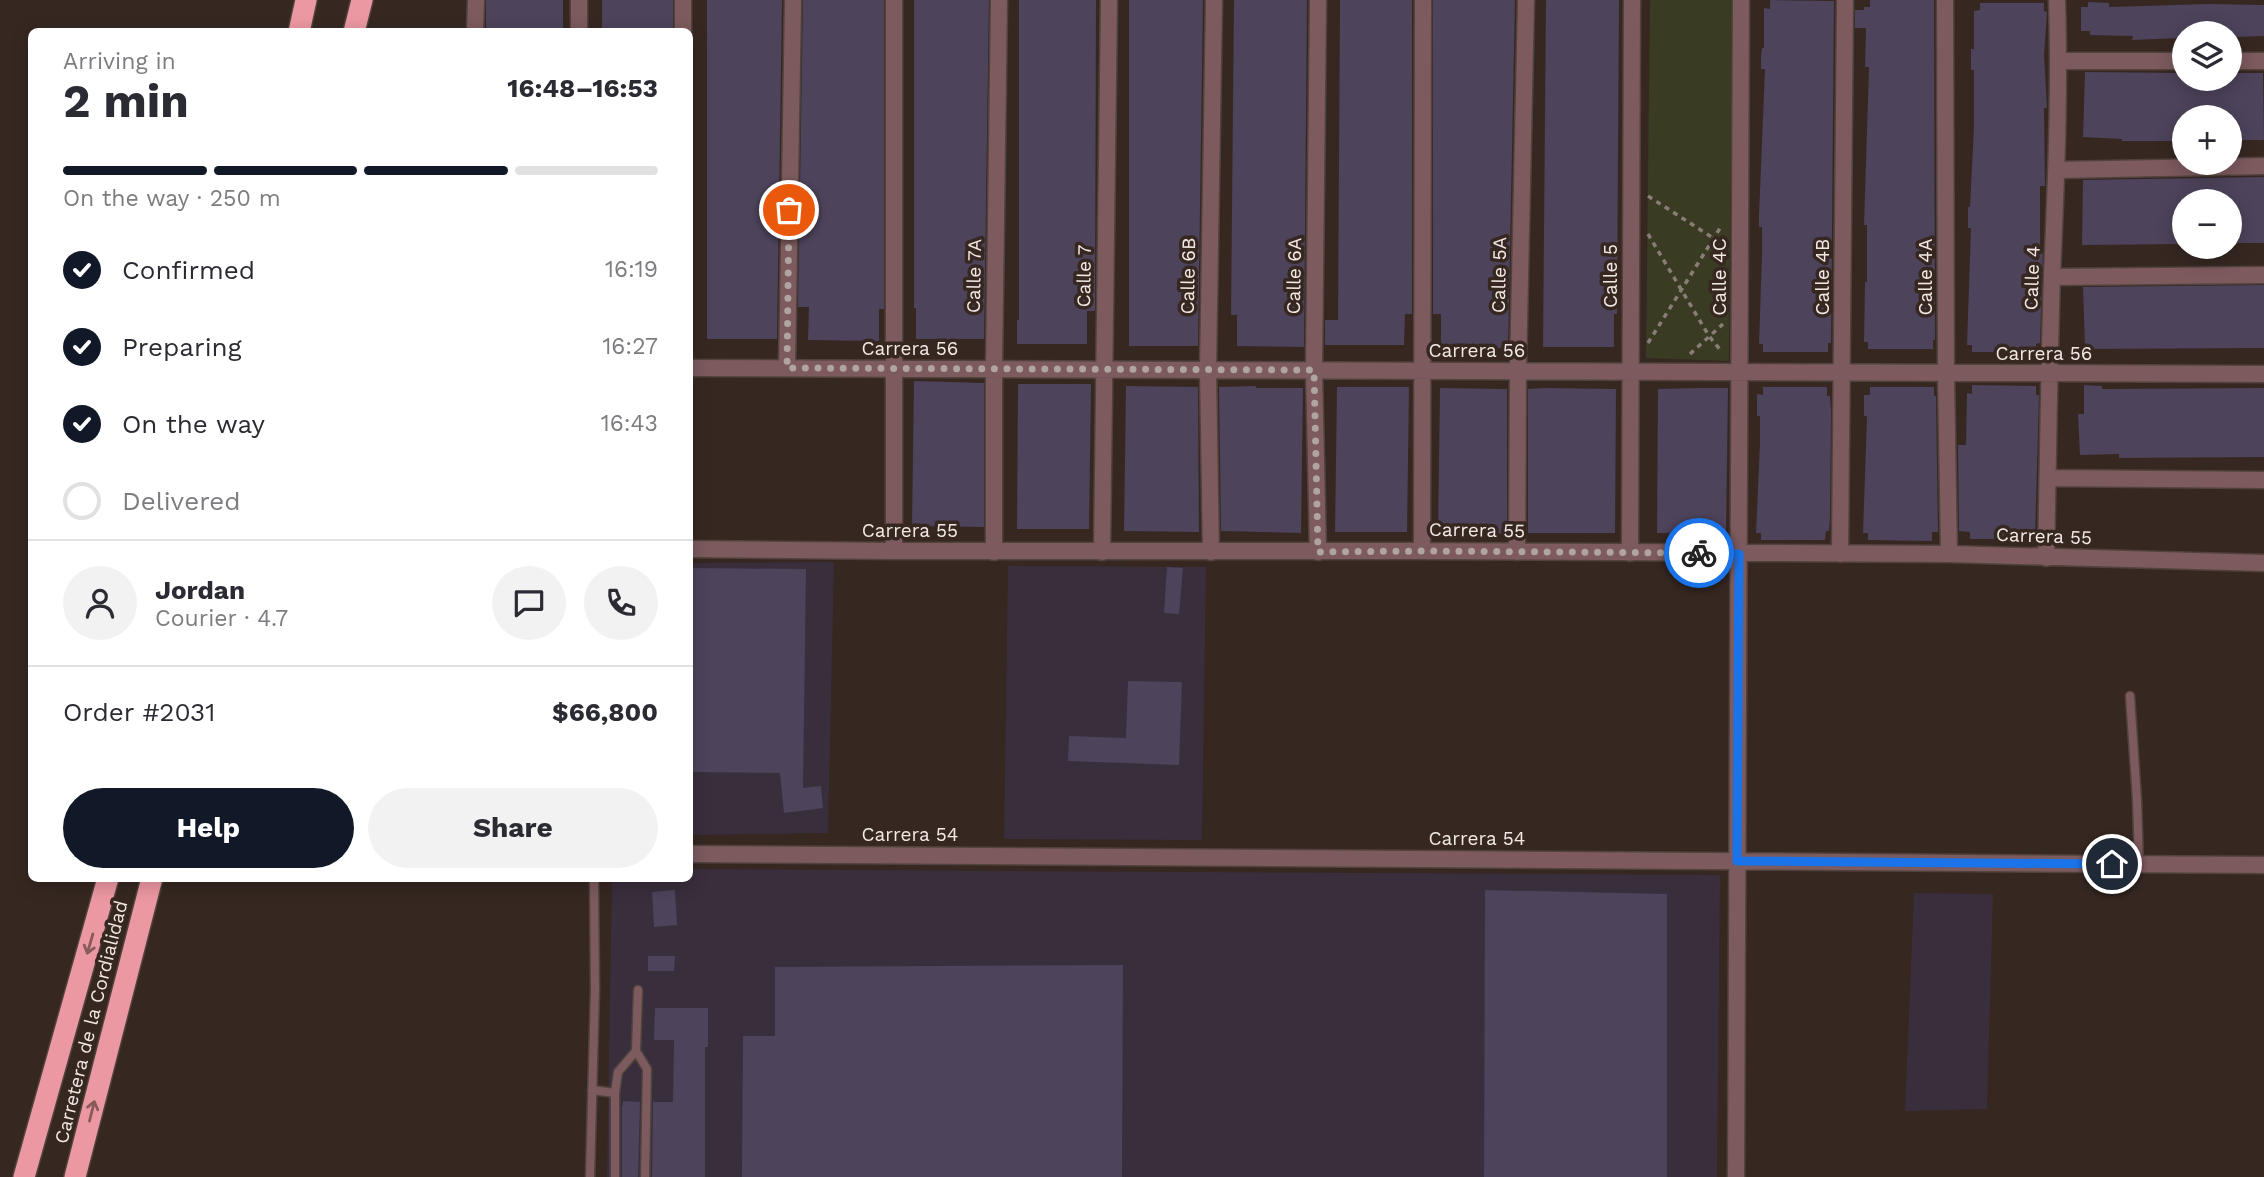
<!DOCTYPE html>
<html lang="en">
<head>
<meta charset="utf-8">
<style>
  :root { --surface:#fff; --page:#f2f2f3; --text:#2b2b33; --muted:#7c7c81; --line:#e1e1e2; --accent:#111827 }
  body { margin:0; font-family:"Work Sans",sans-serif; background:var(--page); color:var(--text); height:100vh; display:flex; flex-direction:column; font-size:26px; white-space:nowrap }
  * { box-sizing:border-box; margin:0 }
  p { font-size:23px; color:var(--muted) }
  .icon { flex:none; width:38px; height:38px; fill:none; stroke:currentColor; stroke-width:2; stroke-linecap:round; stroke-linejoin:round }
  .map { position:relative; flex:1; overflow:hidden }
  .panel { position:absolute; left:28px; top:28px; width:665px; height:854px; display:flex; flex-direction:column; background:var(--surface); border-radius:10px; box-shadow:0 4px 18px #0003 }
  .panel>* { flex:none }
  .fabs { position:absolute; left:2172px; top:21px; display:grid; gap:14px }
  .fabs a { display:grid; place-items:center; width:70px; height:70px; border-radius:50%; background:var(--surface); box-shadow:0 4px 18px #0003; font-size:35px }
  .pin { position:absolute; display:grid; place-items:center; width:60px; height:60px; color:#fff; margin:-30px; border:4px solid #fff; border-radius:50%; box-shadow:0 2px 7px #0007 }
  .courier { position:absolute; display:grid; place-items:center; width:70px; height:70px; margin:-35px; border:5px solid #1a73e8; border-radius:50%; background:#fff; color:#222; box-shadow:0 2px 9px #0007 }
  .overview em { font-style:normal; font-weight:700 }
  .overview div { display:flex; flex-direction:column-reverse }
  .overview { display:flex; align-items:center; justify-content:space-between; height:119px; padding:0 35px }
  h1 { font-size:46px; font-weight:700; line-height:52px }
  .bar { display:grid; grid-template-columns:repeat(4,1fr); gap:10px 7px; align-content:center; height:84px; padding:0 35px }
  .bar i { height:9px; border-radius:5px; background:var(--line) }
  .bar .on { background:var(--accent) }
  .bar p { grid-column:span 4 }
  .line { display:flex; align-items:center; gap:18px; padding:0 35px; border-top:2px solid var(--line) }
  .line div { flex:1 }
  .round { display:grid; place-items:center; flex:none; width:74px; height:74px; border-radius:37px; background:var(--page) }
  ol { padding:0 35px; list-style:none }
  li { display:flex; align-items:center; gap:21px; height:77px }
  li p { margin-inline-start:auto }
  li .icon { padding:7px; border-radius:50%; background:var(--accent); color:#fff; stroke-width:4 }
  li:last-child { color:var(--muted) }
  li i { width:38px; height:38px; border:4px solid var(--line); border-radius:50% }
  .action { display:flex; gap:14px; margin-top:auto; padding:14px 35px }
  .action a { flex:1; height:80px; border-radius:42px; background:var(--accent); color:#fff; font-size:28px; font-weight:700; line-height:80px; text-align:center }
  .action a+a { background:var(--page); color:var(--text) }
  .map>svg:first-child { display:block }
</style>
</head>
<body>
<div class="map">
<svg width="2264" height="1177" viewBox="0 0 2264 1177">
  <rect width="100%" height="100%" fill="#362721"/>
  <!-- industrial -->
  <path fill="#392e3c" d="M834 562 828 833 690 835V563Z
    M1008 566 1206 567 1202 840 1004 839Z
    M690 869 1720 875 1717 1177H607L612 879 690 878Z
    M1914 893 1993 894 1987 1109 1905 1111Z"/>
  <!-- green -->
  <path fill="#3a3b23" d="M1650 0H1732L1729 361 1646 358Z"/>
  <!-- building -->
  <path fill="#4d435b" d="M486 0H563V32H486Z
    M602 0H673V32H602Z
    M707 0H782L777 339H707Z
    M803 0H884V309H879V341L808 340 809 307H798Z
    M914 0H989L984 339H916V308H914Z
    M1019 0H1096L1095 311H1087V344H1017V320H1019Z
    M1129 0H1203L1198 346H1129Z
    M1234 0H1307L1304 347 1237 346V315H1231Z
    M1340 0H1412V314H1405L1404 345H1325V320H1338Z
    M1433 0H1515L1508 348 1441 347V314H1433Z
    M1546 0H1619L1617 314H1614V347H1543Z
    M1770 0 1834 1 1831 343H1828V352H1763V344H1759L1762 255V227H1759V215L1765 69H1761V56L1762 48H1764V8L1770 9Z
    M1870 0H1934L1935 340H1933V349H1868V342H1864L1865 282H1867V225H1864L1869 67H1865L1866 28H1855V10H1864V7H1870Z
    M2088 2 2109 3V7L2208 4 2264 5V36L2233 37V34L2230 33H2184L2180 35V38L2132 40 2133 36 2090 35V31H2081V7H2088Z
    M1980 3H2044V11L2047 12 2044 55 2047 108H2044L2045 186H2040V248H2043L2040 343 2036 344V352H1972V345H1967L1971 228H1968V207H1970L1974 127V70H1971V49H1974V11L1980 10Z
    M2085 72 2184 73V79H2230V73H2263L2264 140H2230V117H2184V141H2122V139L2083 137Z
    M2264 177V243H2230V201H2184V244L2082 245 2083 180Z
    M2264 285V348L2085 349 2083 287Z
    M914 381 984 383V527L912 526Z
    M1018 384H1091L1089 529H1017Z
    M1972 385 2036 386V395H2039L2035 539H1970V532L1959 531 1958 445H1966L1967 393 1972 394Z
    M2084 385 2102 386V389L2264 388V457L2119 458V454L2080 455 2078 414H2084Z
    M1126 386 1198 387 1199 532 1124 531Z
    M1256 386V388H1303L1301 533 1221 531 1219 387Z
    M1337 387H1409L1407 532H1335Z
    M1763 387H1827V396H1830L1831 410 1830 517 1829 531H1826L1825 540H1761V533H1756L1760 443V416H1757V394L1763 395Z
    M1870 387H1934V396H1936L1938 532H1932V541L1868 540V533H1863L1867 416H1864V395H1870Z
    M1440 388 1507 389V534L1438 533Z
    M1544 388 1616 389 1615 533H1528V389Z
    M1701 388H1728L1726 532 1657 533 1658 389Z
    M1167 567 1183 568 1179 614 1164 613Z
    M690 568 806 569 803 788 821 786 823 808 784 813 780 773 690 772Z
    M1128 681 1182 682 1179 765 1068 761 1069 736 1126 738Z
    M675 890 677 925 654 927 652 892Z
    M1485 890 1667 894V1177H1484Z
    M648 956H675L674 971H648Z
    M1123 965 1122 1177H742L743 1036H775V967Z
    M655 1008H708V1047H705V1177H652L653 1102H673L674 1040H654Z
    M623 1101 640 1102 638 1177H622V1105H623Z"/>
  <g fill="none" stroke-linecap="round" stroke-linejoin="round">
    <defs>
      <path id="lane" d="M2130 696 2137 800 2139 865
        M638 990 636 1051 647 1069 645 1177
        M592 1090 615 1093V1177
        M615 1093 618 1072 636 1051
        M590 1177 595 989 594 878"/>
      <path id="street" d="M894 0V551
        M1945 0 1946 373 1949 554
        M475 32 476 0
        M579 32V0
        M683 32V0
        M2059 61H2184
        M2230 61H2264
        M2057 170 2264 166
        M2052 277 2264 275
        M690 368 2264 374
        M787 368 793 0
        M2048 478 2264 480
        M690 549 894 551H1422L1949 554 2264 563
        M1422 551 1423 0
        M994 552V369L999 0
        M1102 552 1109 0
        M1211 552 1208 370 1214 0
        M1318 552 1314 370 1318 0
        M1517 552 1518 371 1526 0
        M1630 553 1632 0
        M1840 554 1845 0
        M2046 558C2048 464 2049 370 2052 276 2056 184 2060 92 2057 0
        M690 854 2264 865
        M1736 1177 1741 0"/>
      <path id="highway" d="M299 32 306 0
        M354 32 362 0
        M24 1177 108 878
        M75 1177 152 878"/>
    </defs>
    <!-- lane casing -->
    <use href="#lane" stroke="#50423c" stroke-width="11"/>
    <!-- street casing -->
    <use href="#street" stroke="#50423c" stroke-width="19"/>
    <!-- highway casing -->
    <use href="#highway" stroke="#50423c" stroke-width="24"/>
    <!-- path -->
    <path stroke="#8a7d78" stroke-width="3.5" stroke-dasharray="5 5" stroke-linecap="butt" d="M1648 196 1724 245
      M1648 234 1709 336 1722 352
      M1648 343 1722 225
      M1690 354 1723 324"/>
    <!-- lane -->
    <use href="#lane" stroke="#7c5a5e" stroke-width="8"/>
    <!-- street -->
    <use href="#street" stroke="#7c5a5e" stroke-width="16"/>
    <!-- highway -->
    <use href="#highway" stroke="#ec98a2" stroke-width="21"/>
  </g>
  <!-- one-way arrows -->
  <defs><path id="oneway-shaft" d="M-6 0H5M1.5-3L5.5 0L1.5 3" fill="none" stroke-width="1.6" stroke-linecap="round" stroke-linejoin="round" transform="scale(1.75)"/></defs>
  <g stroke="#885a5b">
    <use href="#oneway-shaft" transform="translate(90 944) rotate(106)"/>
    <use href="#oneway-shaft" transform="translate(92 1111) rotate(-76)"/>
  </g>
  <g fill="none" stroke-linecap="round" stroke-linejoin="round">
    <!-- done -->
    <path stroke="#b0a4a0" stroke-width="7" stroke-dasharray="0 12.6" d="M789 210 787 368 1314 370 1318 552 1422 551 1699 553"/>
    <!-- route -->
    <path stroke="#1a73e8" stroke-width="9" d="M1699 553 1739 554 1737 861 2112 864"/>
  </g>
  <g text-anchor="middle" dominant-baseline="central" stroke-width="7" stroke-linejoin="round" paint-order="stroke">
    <!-- street labels -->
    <g font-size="19" fill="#f2e8e4" stroke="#362721">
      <text transform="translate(1499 275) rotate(-89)">Calle 5A</text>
      <text transform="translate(974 276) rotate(-89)">Calle 7A</text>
      <text transform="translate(1084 276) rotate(-89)">Calle 7</text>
      <text transform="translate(1188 276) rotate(-89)">Calle 6B</text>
      <text transform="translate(1294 276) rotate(-89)">Calle 6A</text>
      <text transform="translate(1610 276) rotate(-90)">Calle 5</text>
      <text transform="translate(1719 277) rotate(-90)">Calle 4C</text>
      <text transform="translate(1822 277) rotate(-90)">Calle 4B</text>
      <text transform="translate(1925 277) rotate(-90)">Calle 4A</text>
      <text transform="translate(2032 278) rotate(-88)">Calle 4</text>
      <text x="910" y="348">Carrera 56</text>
      <text x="1477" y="350">Carrera 56</text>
      <text x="2044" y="353">Carrera 56</text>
      <text x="910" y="530">Carrera 55</text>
      <text transform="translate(1477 530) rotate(1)">Carrera 55</text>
      <text transform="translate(2044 536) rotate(2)">Carrera 55</text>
      <text x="910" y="834">Carrera 54</text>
      <text x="1477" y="838">Carrera 54</text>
      <text transform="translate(91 1022) rotate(-76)">Carretera de la Cordialidad</text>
    </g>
  </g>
</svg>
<div class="fabs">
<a><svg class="icon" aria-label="layers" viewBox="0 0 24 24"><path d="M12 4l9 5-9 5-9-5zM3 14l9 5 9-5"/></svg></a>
<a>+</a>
<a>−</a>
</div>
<div class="pin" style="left:789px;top:210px;background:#ea580c"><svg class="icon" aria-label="bag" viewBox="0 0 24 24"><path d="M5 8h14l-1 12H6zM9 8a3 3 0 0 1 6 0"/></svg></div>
<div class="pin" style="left:2112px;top:864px;background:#1f2937"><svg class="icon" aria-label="home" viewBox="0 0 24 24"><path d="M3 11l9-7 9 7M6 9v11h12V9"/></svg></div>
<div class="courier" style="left:1699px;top:553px"><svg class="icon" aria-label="bike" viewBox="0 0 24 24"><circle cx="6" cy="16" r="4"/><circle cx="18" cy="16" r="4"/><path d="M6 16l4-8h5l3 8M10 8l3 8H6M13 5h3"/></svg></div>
<section class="panel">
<div class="overview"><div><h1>2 min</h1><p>Arriving in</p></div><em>16:48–16:53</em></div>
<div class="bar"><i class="on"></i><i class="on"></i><i class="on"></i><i></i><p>On the way · 250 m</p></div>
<ol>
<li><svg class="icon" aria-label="check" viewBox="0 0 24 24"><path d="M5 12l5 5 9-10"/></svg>Confirmed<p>16:19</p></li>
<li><svg class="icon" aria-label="check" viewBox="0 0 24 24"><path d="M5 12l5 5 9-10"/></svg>Preparing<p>16:27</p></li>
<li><svg class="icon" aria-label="check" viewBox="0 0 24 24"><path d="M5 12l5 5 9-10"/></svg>On the way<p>16:43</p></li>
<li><i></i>Delivered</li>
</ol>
<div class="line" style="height:126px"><a class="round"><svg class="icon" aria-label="person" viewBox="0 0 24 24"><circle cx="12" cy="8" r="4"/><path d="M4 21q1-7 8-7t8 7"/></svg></a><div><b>Jordan</b><p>Courier · 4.7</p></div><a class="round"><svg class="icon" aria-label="chat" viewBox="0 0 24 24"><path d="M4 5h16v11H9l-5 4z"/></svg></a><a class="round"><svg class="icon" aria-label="phone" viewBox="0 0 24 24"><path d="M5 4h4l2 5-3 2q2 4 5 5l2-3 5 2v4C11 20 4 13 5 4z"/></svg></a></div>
<div class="line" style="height:91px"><div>Order #2031</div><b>$66,800</b></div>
<div class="action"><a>Help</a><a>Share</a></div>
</section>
</div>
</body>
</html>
